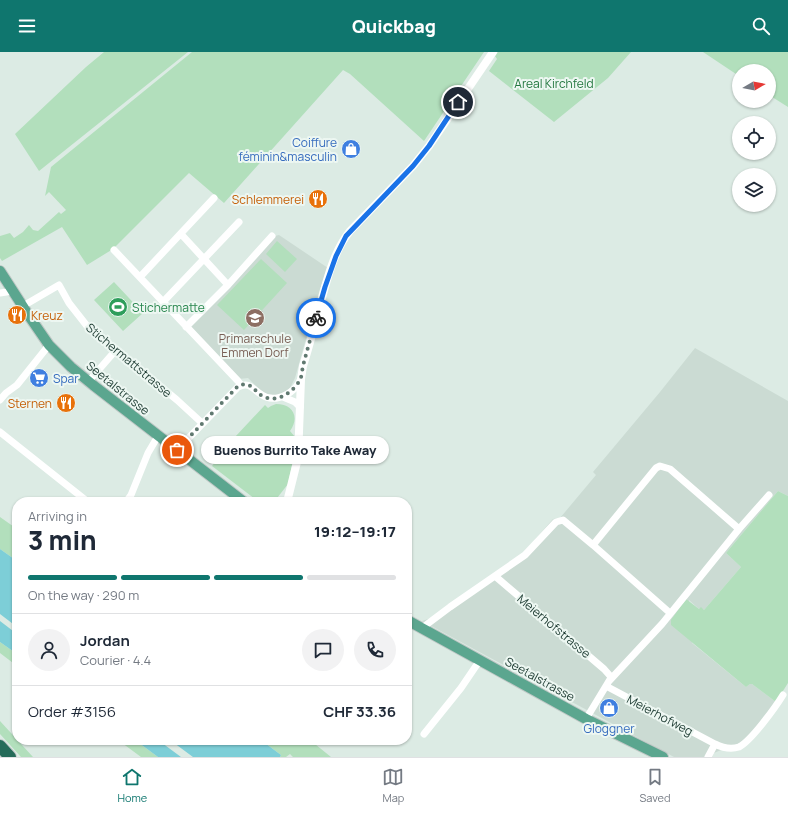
<!DOCTYPE html>
<html lang="en">
<head>
<meta charset="utf-8">
<style>
  :root { --surface:#fff; --page:#f2f2f3; --text:#1f2937; --muted:#747a83; --line:#e0e1e3; --accent:#0f766e }
  body { margin:0; font-family:Manrope,sans-serif; background:var(--page); color:var(--text); height:100vh; display:flex; flex-direction:column; font-size:15px; white-space:nowrap }
  * { box-sizing:border-box; margin:0 }
  p { font-size:13px; color:var(--muted) }
  .icon { flex:none; width:22px; height:22px; fill:none; stroke:currentColor; stroke-width:2; stroke-linecap:round; stroke-linejoin:round }
  .map { position:relative; flex:1; overflow:hidden }
  .side { position:absolute; left:12px; top:445px; width:400px; height:248px; display:flex; flex-direction:column; background:var(--surface); border-radius:16px; box-shadow:0 1px 3px #0004 }
  .side>* { flex:none }
  .needle { width:26px; rotate:80deg }
  .controls { position:absolute; left:732px; top:12px; display:grid; gap:8px }
  .controls a { display:grid; place-items:center; width:44px; height:44px; border-radius:50%; background:var(--surface); box-shadow:0 1px 3px #0004; font-size:20px }
  .pin { position:absolute; display:grid; place-items:center; width:34px; height:34px; color:#fff; margin:-17px; border:2px solid #fff; border-radius:50%; box-shadow:0 1px 4px #0007 }
  .courier { position:absolute; display:grid; place-items:center; width:40px; height:40px; margin:-20px; border:3px solid #1a73e8; border-radius:50%; background:#fff; color:#222; box-shadow:0 1px 5px #0007 }
  .bubble { position:absolute; height:28px; border-radius:14px; background:var(--surface); box-shadow:0 1px 3px #0004; font-size:13px; font-weight:800; line-height:28px; text-align:center }
  .overview em { font-style:normal; font-weight:800 }
  .overview div { display:flex; flex-direction:column-reverse }
  .overview { display:flex; align-items:center; justify-content:space-between; height:68px; padding:0 16px }
  h1 { font-size:26px; font-weight:800; line-height:30px }
  .bar { display:grid; grid-template-columns:repeat(4,1fr); gap:6px 4px; align-content:center; height:48px; padding:0 16px }
  .bar i { height:5px; border-radius:3px; background:var(--line) }
  .bar .active { background:var(--accent) }
  .bar p { grid-column:span 4 }
  .line { display:flex; align-items:center; gap:10px; padding:0 16px; border-top:1px solid var(--line) }
  .line div { flex:1 }
  .round { display:grid; place-items:center; flex:none; width:42px; height:42px; border-radius:21px; background:var(--page) }
  header { display:flex; justify-content:space-between; align-items:center; height:52px; padding:0 16px; background:var(--accent); color:#fff; font-size:18px; font-weight:800 }
  .dock { display:flex; justify-content:space-around; align-items:center; height:56px; border-top:1px solid var(--line); background:var(--surface); font-size:11px; color:var(--muted) }
  .dock a { display:grid; justify-items:center; gap:2px }
  .dock .active { color:var(--accent) }
  .map>svg:first-child { display:block }
</style>
</head>
<body>
<header><svg class="icon" aria-label="menu" viewBox="0 0 24 24"><path d="M4 6h16M4 12h16M4 18h16"/></svg>Quickbag<svg class="icon" aria-label="search" viewBox="0 0 24 24"><circle cx="10" cy="10" r="6"/><path d="M15 15l6 6"/></svg></header>
<div class="map">
<svg width="788" height="705" viewBox="0 0 788 705">
  <rect width="100%" height="100%" fill="#dcebe4"/>
  <!-- built -->
  <path fill="#cbdbd3" d="M279 183 328 216 320 237 295 326 290 336 283 341 277 343H268L260 338 248 326 239 327 189 276 275 184Z
    M695 296 788 349V444L778 439 726 501 741 515 704 558 701 556 699 557 689 548 692 591 746 635 750 632H752L776 650 750 687 727 698H721L714 701 712 705H674L422 569 431 566 524 500 553 467 560 466 596 423 593 420 660 340Z"/>
  <!-- green -->
  <path fill="#b2dfbc" d="M104 0H188L39 119 15 82 86 15Z
    M192 0H484L424 89 350 22 343 18 224 151 189 121 113 197 87 213 62 175 2 209 0 206V184L10 181 14 186 23 180 29 173 33 178 38 179 59 160 61 162 66 158 49 140 45 144 51 115Z
    M498 0H631L608 26 554 70 489 19 497 7 495 4Z
    M703 0H788V55L769 43V19H739V24Z
    M277 189 297 207 285 220 266 202Z
    M261 207 287 231 244 278 217 253Z
    M114 230 143 261 123 279 94 248Z
    M276 352C293 352 300 365 290 379L295 385 294 403 288 432 274 450H259L212 414 235 385 265 353 268 356 271 354Z
    M778 439 788 444V631L776 650 752 632H750L746 635 671 573V568L686 547 699 557 701 555 704 558 741 515 726 501Z
    M0 465 17 477V509L0 497Z
    M0 590 17 602V614L0 601Z
    M0 669 33 705H21L0 682Z
    M118 688H135L158 705H141Z
    M261 688H310L331 705H293L290 702 286 705H280L281 703Z"/>
  <!-- water -->
  <path fill="#7dced7" d="M0 497 17 509V575L0 562Z
    M0 569 17 582V602L0 590Z
    M135 688H158L181 705H158Z
    M170 688H261L281 703 280 705H193Z"/>
  <g fill="none" stroke-linecap="round" stroke-linejoin="round">
    <defs>
      <path id="primary" d="M0 219 29 264 49 293 71 315 93 333 244 450
        M407 568 586 667 663 705"/>
      <path id="motorway" d="M0 694 10 705"/>
    </defs>
    <!-- primary casing -->
    <use href="#primary" stroke="#c0c8c6" stroke-width="12"/>
    <!-- motorway casing -->
    <use href="#motorway" stroke="#c0c8c6" stroke-width="14"/>
    <!-- minor -->
    <path stroke="#fff" stroke-width="7" d="M181 182 228 233
      M114 198 238 329 241 333
      M140 225 214 146
      M0 241 13 239
      M163 250 239 170
      M23 254 59 233 69 251 87 274 177 348 202 371
      M186 275 228 233 272 184
      M88 330 116 298
      M283 345 295 350 300 355
      M0 348 6 341 17 333 49 293
      M0 380 88 450
      M177 398 238 335C250 329 253 338 262 343 272 350 286 345 294 337 297 335 299 330 301 327
      M126 450 131 443 148 401 158 384
      M739 477 769 443
      M495 524 604 617 612 626
      M422 576 450 555 525 503 556 470 563 468 593 493 670 561
      M606 634 715 692
      M586 667 609 629 662 572 739 477 670 417 660 414 656 416 593 493
      M424 682 461 636 480 608
      M708 705 715 692C723 696 730 698 739 695 751 689 775 656 783 643"/>
    <!-- tertiary -->
    <path stroke="#fff" stroke-width="8" d="M287 450 298 406 301 327 303 314C309 295 314 276 319 257 326 231 333 200 350 179L413 114 429 94 493 0"/>
    <!-- primary -->
    <use href="#primary" stroke="#5ba68f" stroke-width="10"/>
    <!-- motorway -->
    <use href="#motorway" stroke="#256b59" stroke-width="12"/>
  </g>
  <g fill="none" stroke-linecap="round" stroke-linejoin="round">
    <!-- done -->
    <path stroke="#607970" stroke-width="4" stroke-dasharray="0 7.2" d="M177 398 238 334C252 328 254 340 264 345 278 351 293 340 300 328 302 324 302 318 303 314 307 298 312 282 316 266"/>
    <!-- route -->
    <path stroke="#1a73e8" stroke-width="5" d="M316 266 325 235 336 204 346 184 413 114 429 94 458 50"/>
  </g>
  <!-- icons -->
  <defs>
    <symbol id="shop-disc" viewBox="-11 -11 22 22"><circle r="9.5" fill="#3f7fe0" stroke="#edf7f2"/><path d="M-5-2.5h2.3a2.7 3.5 0 0 1 5.4 0H5L5.5 6h-11ZM-1.5-2.5h3a1.5 2.3 0 0 0-3 0Z" fill="#fff"/></symbol>
    <symbol id="restaurant-disc" viewBox="-11 -11 22 22"><circle r="9.5" fill="#e8710a" stroke="#edf7f2"/><path d="M-5-6h1v4h1v-4h1v4h1v-4h1v5L-1.5 .5V6h-2V.5L-5-1ZM5-6V6H3V1.5H1.5Q1.5-4 5-6Z" fill="#fff"/></symbol>
    <symbol id="stadium-disc" viewBox="-11 -11 22 22"><circle r="9.5" fill="#2e9e5b" stroke="#edf7f2"/><path d="M0-5a6.5 5 0 1 0 0 10a6.5 5 0 1 0 0-10ZM-3.5-1.8h7v3.6h-7Z" fill="#fff"/></symbol>
    <symbol id="school-disc" viewBox="-11 -11 22 22"><circle r="9.5" fill="#8d6e63" stroke="#edf7f2"/><path d="M0-5L7-2L0 1L-7-2ZM-4 1L0 2.5L4 1V4Q0 6-4 4Z" fill="#fff"/></symbol>
    <symbol id="supermarket-disc" viewBox="-11 -11 22 22"><circle r="9.5" fill="#3f7fe0" stroke="#edf7f2"/><path d="M-6-5.5h2.5l.6 2H6L4.5 2H-2.5L-4.4-4H-6ZM-1.5 3.2a1.3 1.3 0 1 0 .1 0ZM3 3.2a1.3 1.3 0 1 0 .1 0Z" fill="#fff"/></symbol>
  </defs>
  <g fill-rule="evenodd">
    <use href="#shop-disc" x="340" y="86" width="22" height="22"/>
    <use href="#restaurant-disc" x="307" y="136" width="22" height="22"/>
    <use href="#stadium-disc" x="107" y="244" width="22" height="22"/>
    <use href="#restaurant-disc" x="6" y="252" width="22" height="22"/>
    <use href="#school-disc" x="244" y="255" width="22" height="22"/>
    <use href="#supermarket-disc" x="28" y="315" width="22" height="22"/>
    <use href="#restaurant-disc" x="55" y="340" width="22" height="22"/>
    <use href="#shop-disc" x="598" y="645" width="22" height="22"/>
  </g>
  <g text-anchor="middle" dominant-baseline="central" stroke-width="4" stroke-linejoin="round" paint-order="stroke">
    <!-- park labels -->
    <g font-size="12" fill="#23773f" stroke="#edf7f2">
      <text x="554" y="31">Areal Kirchfeld</text>
    </g>
    <!-- shop labels -->
    <g font-size="12" fill="#366cbe" stroke="#edf7f2" text-anchor="end">
      <text x="337" y="90">Coiffure<tspan x="337" dy="14">féminin&amp;masculin</tspan></text>
      <text x="53" y="326" text-anchor="start">Spar</text>
      <text x="609" y="676" text-anchor="middle">Gloggner</text>
    </g>
    <!-- food labels -->
    <g font-size="12" fill="#c56008" stroke="#edf7f2" text-anchor="end">
      <text x="304" y="147">Schlemmerei</text>
      <text x="31" y="263" text-anchor="start">Kreuz</text>
      <text x="52" y="351">Sternen</text>
    </g>
    <!-- leisure labels -->
    <g font-size="12" fill="#27864d" stroke="#edf7f2" text-anchor="start">
      <text x="132" y="255">Stichermatte</text>
    </g>
    <!-- education labels -->
    <g font-size="12" fill="#785e54" stroke="#edf7f2">
      <text x="255" y="286">Primarschule<tspan x="255" dy="14">Emmen Dorf</tspan></text>
    </g>
    <!-- street labels -->
    <g font-size="12" fill="#1d3b32" stroke="#edf7f2">
      <text transform="translate(129 308) rotate(40)">Stichermattstrasse</text>
      <text transform="translate(118 336) rotate(39)">Seetalstrasse</text>
      <text transform="translate(554 574) rotate(40)">Meierhofstrasse</text>
      <text transform="translate(540 627) rotate(29)">Seetalstrasse</text>
      <text transform="translate(660 663) rotate(28)">Meierhofweg</text>
    </g>
  </g>
</svg>
<div class="controls">
<a><svg class="needle" viewBox="-14 -14 28 28"><path d="M0-13l5 13h-10z" fill="#e53935"/><path d="M0 13l5-13h-10z" fill="#747a83"/></svg></a>
<a><svg class="icon" aria-label="locate" viewBox="0 0 24 24"><circle cx="12" cy="12" r="6"/><path d="M12 2v4M12 18v4M2 12h4M18 12h4"/></svg></a>
<a><svg class="icon" aria-label="layers" viewBox="0 0 24 24"><path d="M12 4l9 5-9 5-9-5zM3 14l9 5 9-5"/></svg></a>
</div>
<div class="pin" style="left:177px;top:398px;background:#ea580c"><svg class="icon" aria-label="bag" viewBox="0 0 24 24"><path d="M5 8h14l-1 12H6zM9 8a3 3 0 0 1 6 0"/></svg></div>
<div class="pin" style="left:458px;top:50px;background:#1f2937"><svg class="icon" aria-label="home" viewBox="0 0 24 24"><path d="M3 11l9-7 9 7M6 9v11h12V9"/></svg></div>
<div class="courier" style="left:316px;top:266px"><svg class="icon" aria-label="bike" viewBox="0 0 24 24"><circle cx="6" cy="16" r="4"/><circle cx="18" cy="16" r="4"/><path d="M6 16l4-8h5l3 8M10 8l3 8H6M13 5h3"/></svg></div>
<div class="bubble" style="left:201px;top:384px;width:188px">Buenos Burrito Take Away</div>
<section class="side">
<div class="overview"><div><h1>3 min</h1><p>Arriving in</p></div><em>19:12–19:17</em></div>
<div class="bar"><i class="active"></i><i class="active"></i><i class="active"></i><i></i><p>On the way · 290 m</p></div>
<div class="line" style="height:72px"><a class="round"><svg class="icon" aria-label="person" viewBox="0 0 24 24"><circle cx="12" cy="8" r="4"/><path d="M4 21q1-7 8-7t8 7"/></svg></a><div><b>Jordan</b><p>Courier · 4.4</p></div><a class="round"><svg class="icon" aria-label="chat" viewBox="0 0 24 24"><path d="M4 5h16v11H9l-5 4z"/></svg></a><a class="round"><svg class="icon" aria-label="phone" viewBox="0 0 24 24"><path d="M5 4h4l2 5-3 2q2 4 5 5l2-3 5 2v4C11 20 4 13 5 4z"/></svg></a></div>
<div class="line" style="height:52px"><div>Order #3156</div><b>CHF 33.36</b></div>
</section>
</div>
<nav class="dock">
<a class="active"><svg class="icon" aria-label="home" viewBox="0 0 24 24"><path d="M3 11l9-7 9 7M6 9v11h12V9"/></svg>Home</a>
<a><svg class="icon" aria-label="map" viewBox="0 0 24 24"><path d="M3 6l6-2 6 2 6-2v14l-6 2-6-2-6 2zM9 4v14M15 6v14"/></svg>Map</a>
<a><svg class="icon" aria-label="saved" viewBox="0 0 24 24"><path d="M7 4h10v16l-5-4-5 4z"/></svg>Saved</a>
</nav>
</body>
</html>
